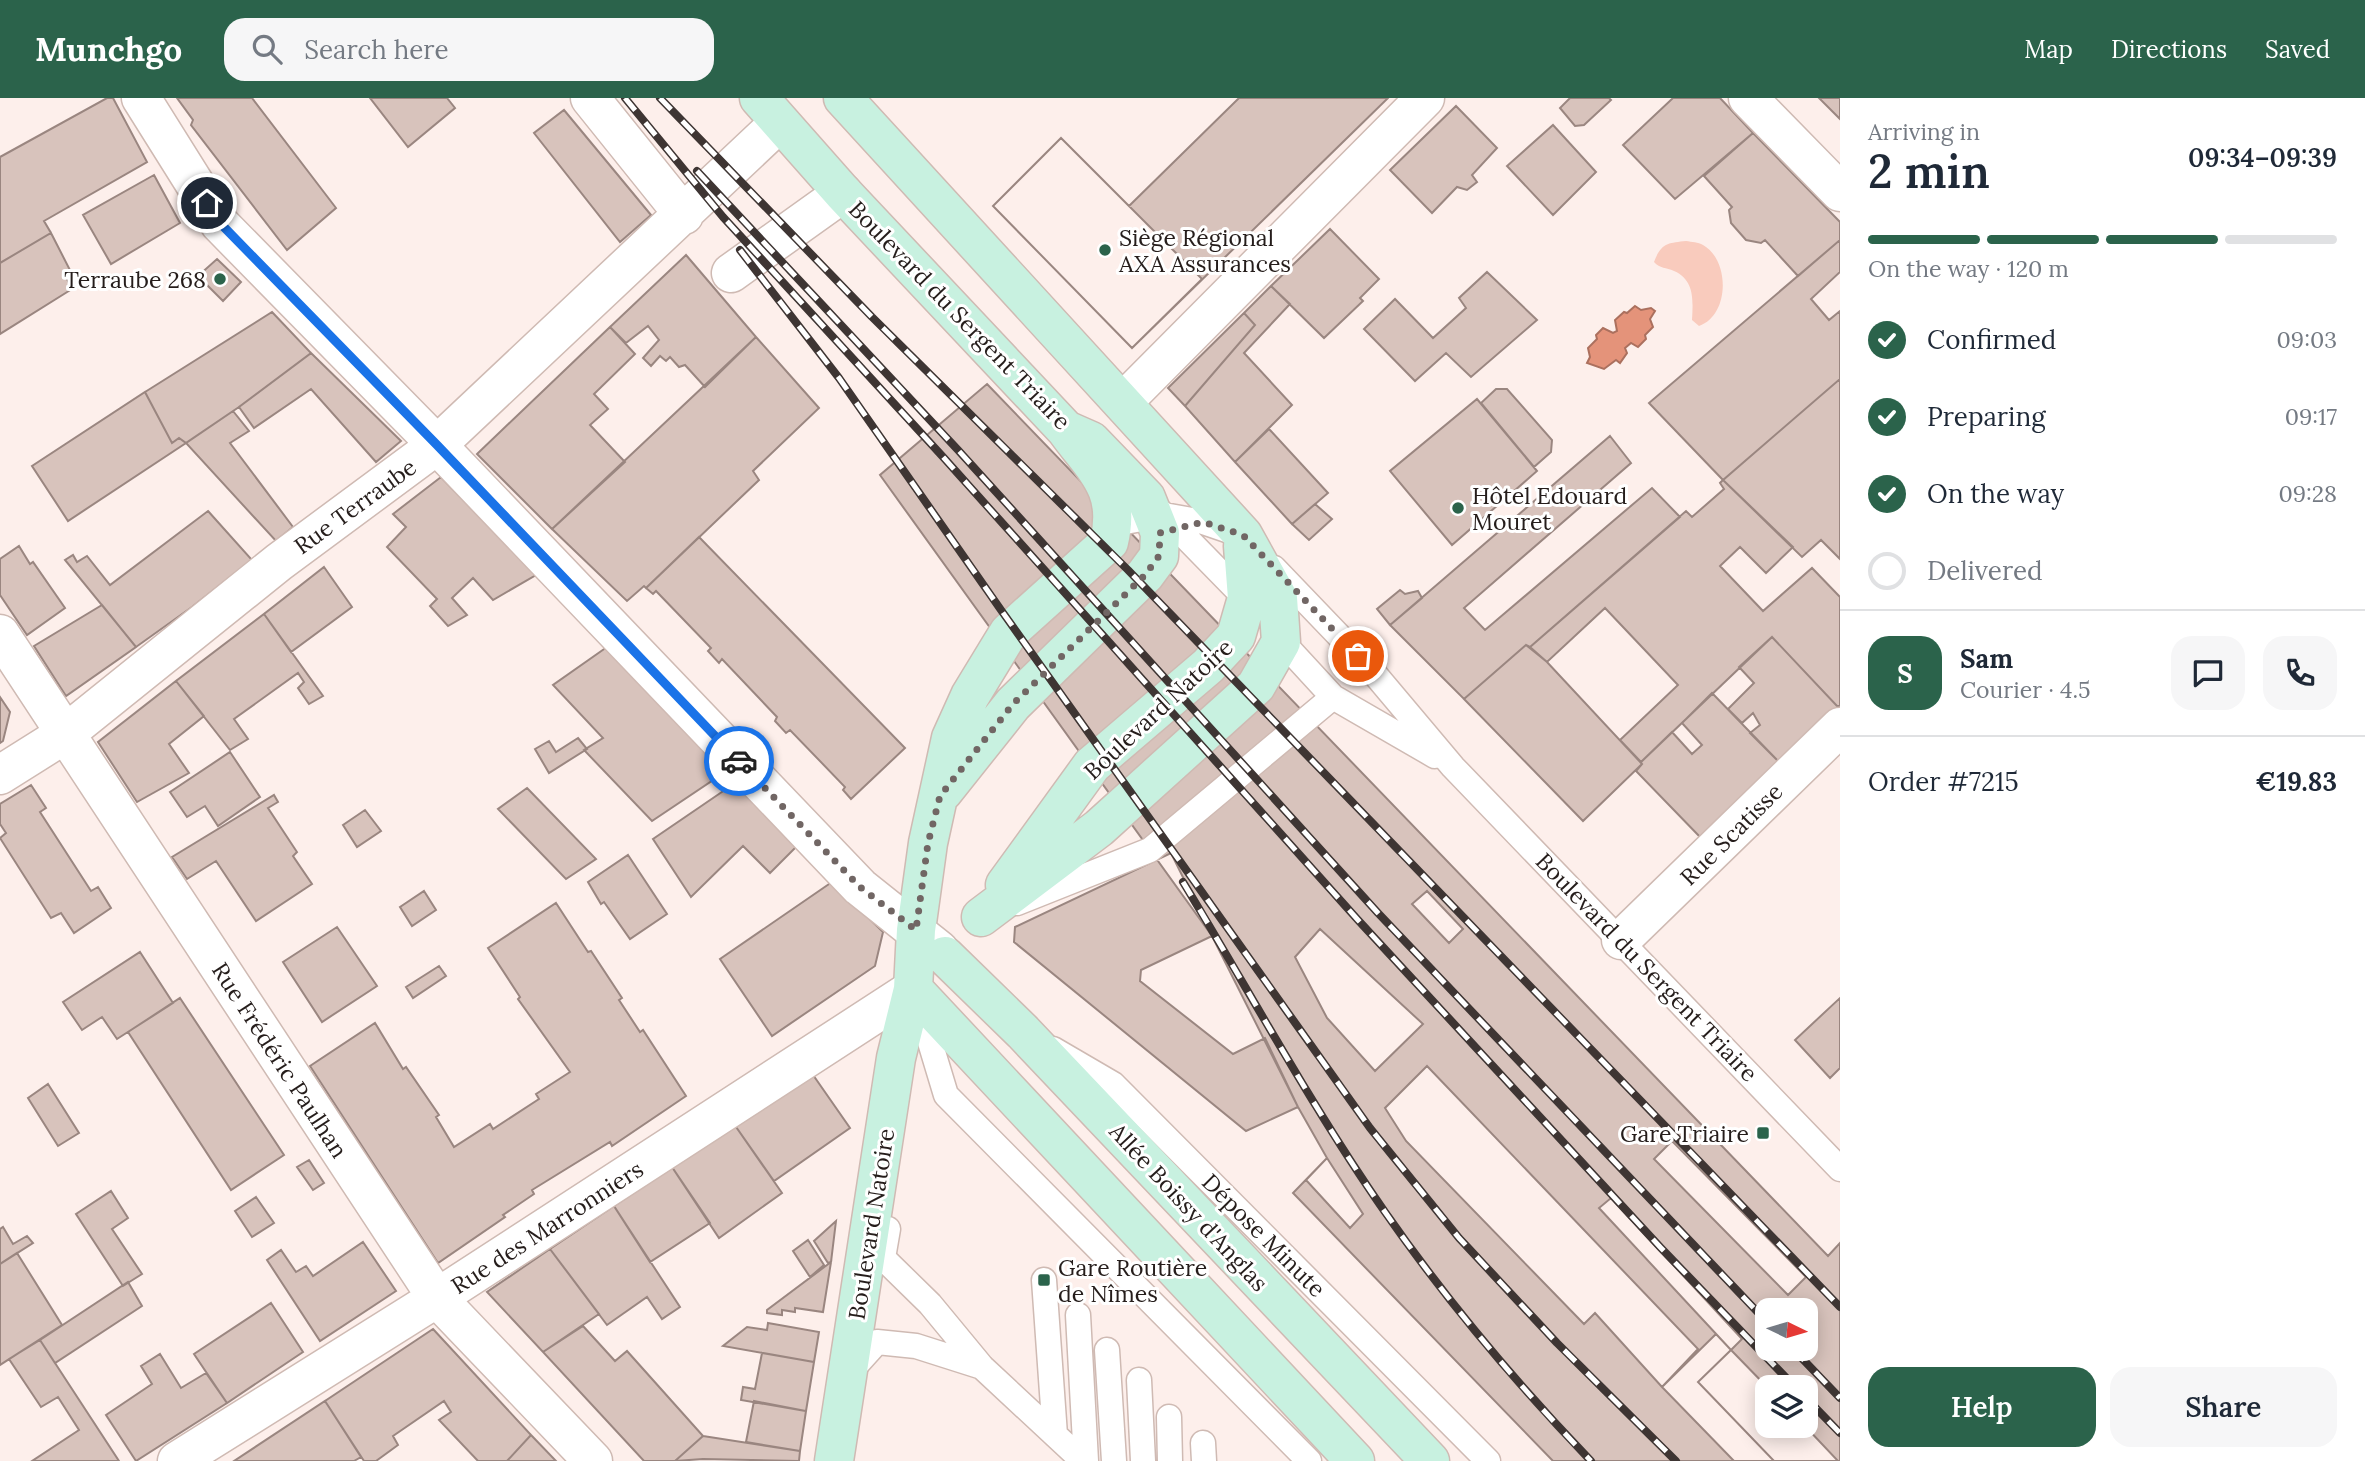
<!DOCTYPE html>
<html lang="en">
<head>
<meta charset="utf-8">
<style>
  :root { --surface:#fff; --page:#f6f6f7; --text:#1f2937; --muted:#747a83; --line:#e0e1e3; --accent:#2b634b }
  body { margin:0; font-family:Lora,serif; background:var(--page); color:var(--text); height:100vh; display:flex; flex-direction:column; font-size:26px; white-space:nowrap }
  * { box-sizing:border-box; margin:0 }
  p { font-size:23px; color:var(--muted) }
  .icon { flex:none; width:38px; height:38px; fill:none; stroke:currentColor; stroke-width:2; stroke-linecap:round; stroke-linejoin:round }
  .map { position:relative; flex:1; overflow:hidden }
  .drawer { display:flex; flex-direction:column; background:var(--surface); width:525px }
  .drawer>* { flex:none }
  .needle { width:46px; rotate:95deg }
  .tools { position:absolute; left:1755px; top:1200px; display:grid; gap:14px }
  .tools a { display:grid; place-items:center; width:63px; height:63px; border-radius:14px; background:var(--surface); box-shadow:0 4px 18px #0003; font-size:35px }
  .pin { position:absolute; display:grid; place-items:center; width:60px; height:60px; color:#fff; margin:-30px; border:4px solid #fff; border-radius:50%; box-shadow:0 2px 7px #0007 }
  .courier { position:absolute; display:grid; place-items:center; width:70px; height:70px; margin:-35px; border:5px solid #1a73e8; border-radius:50%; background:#fff; color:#222; box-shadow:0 2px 9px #0007 }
  .summary em { font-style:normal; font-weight:600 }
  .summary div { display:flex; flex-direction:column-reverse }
  .summary { display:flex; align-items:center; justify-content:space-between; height:119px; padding:0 28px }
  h1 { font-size:46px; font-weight:600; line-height:52px }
  .bar { display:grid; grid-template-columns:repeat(4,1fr); gap:10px 7px; align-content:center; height:84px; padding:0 28px }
  .bar i { height:9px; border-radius:5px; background:var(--line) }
  .bar .current { background:var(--accent) }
  .bar p { grid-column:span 4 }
  .line { display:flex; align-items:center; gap:18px; padding:0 28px; border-top:2px solid var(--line) }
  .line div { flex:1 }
  .round { display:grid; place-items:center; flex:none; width:74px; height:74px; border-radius:21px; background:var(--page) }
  ol { padding:0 28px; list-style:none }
  li { display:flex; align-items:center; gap:21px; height:77px }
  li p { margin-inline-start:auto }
  li .icon { padding:7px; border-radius:50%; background:var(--accent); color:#fff; stroke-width:4 }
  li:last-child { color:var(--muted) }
  li i { width:38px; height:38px; border:4px solid var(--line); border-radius:50% }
  .action { display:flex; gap:14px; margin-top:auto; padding:14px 28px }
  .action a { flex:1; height:80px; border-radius:21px; background:var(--accent); color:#fff; font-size:28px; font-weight:600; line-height:80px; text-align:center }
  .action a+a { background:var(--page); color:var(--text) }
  header { display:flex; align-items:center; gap:42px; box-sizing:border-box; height:98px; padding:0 35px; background:var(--accent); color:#fff }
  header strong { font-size:33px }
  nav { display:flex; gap:38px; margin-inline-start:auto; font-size:24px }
  .search { width:490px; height:63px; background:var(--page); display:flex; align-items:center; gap:18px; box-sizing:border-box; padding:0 24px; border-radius:21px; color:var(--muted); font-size:26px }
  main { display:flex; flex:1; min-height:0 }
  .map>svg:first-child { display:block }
</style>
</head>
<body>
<header>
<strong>Munchgo</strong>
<div class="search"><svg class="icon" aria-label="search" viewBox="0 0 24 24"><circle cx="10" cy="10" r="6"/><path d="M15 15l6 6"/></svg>Search here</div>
<nav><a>Map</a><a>Directions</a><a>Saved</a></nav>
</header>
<main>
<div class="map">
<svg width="1840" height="1363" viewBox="0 0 1840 1363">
  <rect width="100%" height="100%" fill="#fdefeb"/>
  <!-- green -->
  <path fill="#f9cbbd" d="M1686 143C1692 144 1698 144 1703 147 1730 162 1730 217 1699 228L1692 222C1693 203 1695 182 1674 173 1666 169 1660 171 1654 164 1661 145 1668 145 1686 143Z"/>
  <!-- water -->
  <path fill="#e4937a" stroke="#ab705e" stroke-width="2" d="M1635 208 1641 212 1651 210 1655 213 1650 221 1653 229 1645 237 1646 241 1638 249 1631 245 1625 250 1627 255 1620 265 1616 262 1604 271 1587 265 1590 259 1588 250 1597 241 1596 237 1603 230 1613 235 1617 233 1615 222 1624 214 1627 215Z"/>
  <!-- building -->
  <path fill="#d8c3bc" stroke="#9a8680" stroke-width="2" fill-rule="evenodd" d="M107 0H113L147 64 44 123 51 135 0 165V59Z
    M177 0H252L336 110 287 152 191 27 193 22Z
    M370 0H447L455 10 408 49Z
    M1239 0H1388L1132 250 993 108 1061 40 1129 108Z
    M1570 0H1609L1611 2 1584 27 1575 28 1560 10Z
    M1673 0H1720L1753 35 1675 101 1623 47Z
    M1819 0H1840V21Z
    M1456 8 1497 50 1472 77 1477 84 1467 92 1457 89 1432 115 1390 72Z
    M564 12 651 117 620 144 534 35Z
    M1553 27 1596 74 1553 117 1507 68Z
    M1753 35 1840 124V142L1798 178 1765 142 1761 145 1746 142 1731 125 1729 112 1732 109 1704 78Z
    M1061 40 1202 181 1132 250 993 108Z
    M154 77 180 125 111 166 83 117Z
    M1330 131 1379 181 1360 200 1363 203 1324 240 1271 188Z
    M51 135 73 178 67 181 72 191 0 236V165Z
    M1840 142V174L1811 201 1829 222 1840 213V281L1723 382 1649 305Z
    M686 157 756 239 705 289 685 267 679 269 670 259 666 263 660 258 651 268 643 260 659 242 648 228 626 245 610 229Z
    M217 161 241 184 223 203 198 178Z
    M1487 174 1537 222 1471 279 1446 255 1415 283 1364 231 1395 201 1433 240 1466 210 1459 200Z
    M1271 188 1290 206 1244 255 1292 307 1235 364 1185 308 1255 227 1244 215Z
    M272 214 311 255 239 309 186 345 179 340 172 345 145 294Z
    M1244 215 1255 227 1185 308 1168 290Z
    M610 229 635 256 594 296 608 311 590 327 625 364 552 431 477 356Z
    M756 239 819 310 753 373 759 382 646 490 644 488 627 503 552 431Z
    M311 255 401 343 376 364 311 291 254 330 239 309Z
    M1840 281V461L1821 442 1802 459 1723 382Z
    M987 286 1828 1158 1840 1145V1363H1553L1293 1095 1327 1060 1298 1009 1212 838 880 377ZM1768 1213H1806V1251H1768ZM1768 1290H1806V1328H1768Z
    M1496 291H1507L1552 342 1551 354 1534 369 1481 305Z
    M145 294 172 345 179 340 186 345 68 423 32 368Z
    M1477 301 1537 373 1452 447 1390 373Z
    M233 313 249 333 230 345 293 429 276 443 186 345Z
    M1269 331 1328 395 1292 426 1235 364Z
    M1610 338 1631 365 1464 510 1485 532 1652 390 1680 419 1530 549 1526 547 1464 601 1390 527Z
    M441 379 536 477 493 502 473 480 452 500 467 517 448 528 430 508 437 501 387 449 406 429 393 416Z
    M1723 382 1793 449 1766 475 1740 449 1720 468 1763 513 1812 470 1840 499V607L1838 609 1772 539 1641 664 1620 642 1678 587 1605 510 1547 564 1530 549 1686 413 1692 419 1724 391 1720 385Z
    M1315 406 1332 421 1309 442 1292 426Z
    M208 413 252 462 192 509 136 549 65 462 73 457 77 464 87 458 110 487Z
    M699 439 905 650 851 701 843 692 845 689 790 632 786 635 775 623 777 619 722 561 719 565 708 553 711 550 656 493 653 496 646 490Z
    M19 448 30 466 33 464 65 510 27 537 0 497V461Z
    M324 469 352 509 291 554 264 516Z
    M1400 492 1405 496 1418 493 1422 500 1390 527 1377 511Z
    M102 507 136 549 66 598 34 548Z
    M264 516 323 598 309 606 298 590 304 584 298 575 234 621 248 641 230 652 176 583Z
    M1772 539 1838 609 1781 666 1750 635 1760 627 1753 615 1742 625 1728 611 1754 585 1739 569Z
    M1526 547 1547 564 1642 666 1583 723 1464 601Z
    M607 549 728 672 652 723 584 652 603 640 553 587Z
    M176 583 204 618 169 646 189 675 137 704 98 644Z
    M1712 595 1781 666 1702 741 1636 673 1642 666 1641 664 1672 634 1692 656 1702 647 1682 625Z
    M0 599 10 614 3 643 0 645Z
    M578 640 587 651 549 675 535 651 549 643 556 654Z
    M230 654 260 699 218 728 205 708 187 719 170 694Z
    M738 683 800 745 770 775 743 748 691 799 653 741Z
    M31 687 46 710 40 714 91 793 98 789 111 810 74 835 61 815 51 820 0 740 6 735 0 726V706Z
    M527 690 596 761 566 781 498 711Z
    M274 697 278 704 268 710 297 754 293 758 312 786 256 823 216 763 187 781 172 759Z
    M365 712 381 733 357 749 343 727Z
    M1171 755 1212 838 1141 872 1140 883 1233 956 1265 940 1298 1009 1246 1033 1014 844 1015 829Z
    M628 757 667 816 630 841 604 804 601 806 588 784Z
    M832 784 883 834 875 868 772 938 720 861Z
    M424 793 436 812 412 828 400 809Z
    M1427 793 1463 831 1449 845 1412 806Z
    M556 805 588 854 591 853 622 900 619 902 640 934 643 932 686 998 612 1048 610 1044 532 1092 534 1096 503 1117 505 1119 438 1165 310 968 375 925 403 971 406 969 439 1017 436 1019 454 1049 490 1026 493 1031 539 1001 536 996 570 974 518 901 520 899 488 850Z
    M337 829 377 888 322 924 283 864Z
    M1320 831 1423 926 1375 973 1327 920 1295 859Z
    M140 854 173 905 117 941 102 919 82 932 63 904Z
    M439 868 446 878 413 900 406 889Z
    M180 900 284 1057 231 1092 128 934Z
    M1840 900V970L1830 980 1795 942Z
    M1427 968 1698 1251 1662 1289 1595 1215 1584 1226 1406 1043 1385 1010Z
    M811 974 850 1030 774 1083 734 1026Z
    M48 986 79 1035 58 1048 28 1000Z
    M734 1026 782 1095 719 1140 672 1069Z
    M1672 1043 1806 1179 1788 1197 1654 1061Z
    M1327 1060 1363 1116 1350 1130 1306 1082Z
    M309 1062 324 1085 313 1092 297 1069Z
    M672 1069 710 1125 650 1164 614 1108Z
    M111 1093 128 1120 112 1131 142 1176 123 1188 76 1116Z
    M256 1099 274 1125 252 1139 235 1113Z
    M1611 1100 1742 1241 1731 1252 1599 1110Z
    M614 1108 680 1209 662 1221 647 1199 607 1227 550 1151Z
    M836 1123 831 1164 828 1165 814 1143Z
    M3 1129 13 1146 27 1138 33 1145 0 1166V1131Z
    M808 1142 824 1167 810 1179 793 1153Z
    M363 1144 396 1193 320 1243 267 1162 281 1152 296 1174 306 1168 313 1178Z
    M550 1151 599 1216 543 1254 487 1194Z
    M17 1155 62 1227 0 1267V1166Z
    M831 1164 823 1214 795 1210V1214L782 1212V1217L767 1215V1212Z
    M128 1184 142 1208 55 1265 40 1242Z
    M271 1205 303 1254 227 1305 194 1256Z
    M768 1225 819 1234 814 1264 723 1248 747 1229 767 1232Z
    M583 1228 615 1263 627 1253 703 1338 675 1363H644L543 1254Z
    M433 1231 531 1337 507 1363H478L439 1322 451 1314 444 1303 393 1338 398 1347 376 1363H364L325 1303Z
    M1716 1236 1731 1252 1698 1284 1774 1363H1734L1662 1289Z
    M40 1242 55 1265 119 1363H32L79 1332 58 1299 41 1309 9 1261Z
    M1731 1252 1768 1290V1328H1805L1838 1363H1774L1698 1284Z
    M762 1255 814 1264 806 1313 741 1302 743 1289 755 1291Z
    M160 1256 181 1290 206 1275 227 1305 136 1363 106 1317 152 1286 141 1268Z
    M325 1303 361 1359 354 1363H234Z
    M754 1303 806 1313 800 1353 746 1344Z
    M531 1337 556 1363H507Z
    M703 1338 800 1353 799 1363 703 1361 675 1363Z"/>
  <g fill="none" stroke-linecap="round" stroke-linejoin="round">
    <defs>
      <path id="service" d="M1162 415 1249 504
        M1114 426 1164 417 1203 424 1238 436
        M1274 470 1368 568 1453 669 1840 1071
        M1274 535 1333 599 1435 658
        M1017 805 1150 752 1333 599
        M917 901 946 997 1309 1363
        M1053 951 1113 986 1488 1363
        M888 1131 883 1160 930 1206 982 1269 1083 1363
        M1044 1182 1055 1337
        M1078 1217 1086 1363
        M1107 1252 1114 1363
        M849 1275 877 1244 916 1248 982 1269
        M1139 1282 1143 1363
        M1169 1319 1170 1363
        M1203 1345 1204 1363"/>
      <path id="minor" d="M141 0 220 126 437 347 860 789 939 852
        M590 0 684 117
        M1748 0 1840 94
        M731 175 843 95
        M1123 304 1425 0
        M0 536 437 1200 593 1363
        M0 677 65 636 279 464 437 347 779 25
        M1621 842 1840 629
        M177 1363 437 1200 913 891"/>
      <path id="secondary" d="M759 0 843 95 1066 332 1091 343 1146 400 1160 435 1159 458 1145 477 1013 606 943 694
        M843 0 1243 437 1278 500 1281 544 1256 588 1099 730 981 819
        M1005 787 1092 667 1208 568 1236 538 1247 500 1243 448
        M945 858 1023 934 1430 1363
        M913 891 1355 1363
        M834 1363 896 960 913 891 916 832 928 745 951 640 970 598 1009 534 1109 444C1122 391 1095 372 1066 332"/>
    </defs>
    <!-- service casing -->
    <use href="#service" stroke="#cfbab3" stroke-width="27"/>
    <!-- minor casing -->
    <use href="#minor" stroke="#cfbab3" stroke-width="41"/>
    <!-- secondary casing -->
    <use href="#secondary" stroke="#cfbab3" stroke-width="41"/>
    <!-- service -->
    <use href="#service" stroke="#fff" stroke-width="24"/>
    <!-- minor -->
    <use href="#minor" stroke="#fff" stroke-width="38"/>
    <!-- secondary -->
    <use href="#secondary" stroke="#c8f1e0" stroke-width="38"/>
    <defs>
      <path id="rail" d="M625 0 723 119 944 360 1358 822 1661 1150 1796 1290
        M660 0 872 219 1128 472 1840 1209
        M697 73 958 352 1378 815 1768 1225
        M740 152 839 280 1001 512 1370 1030 1459 1140 1557 1245 1676 1363
        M1183 784C1250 894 1311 1008 1385 1114 1447 1203 1516 1285 1591 1363
        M1793 1251 1840 1300
        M1806 1300 1840 1335"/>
    </defs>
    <!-- rail casing -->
    <use href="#rail" stroke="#3e3533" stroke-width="8"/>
    <!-- rail -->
    <use href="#rail" stroke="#fff" stroke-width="5" stroke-dasharray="16" stroke-linecap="butt"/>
  </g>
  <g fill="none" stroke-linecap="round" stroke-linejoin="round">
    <!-- done -->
    <path stroke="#716664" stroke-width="7" stroke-dasharray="0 12.6" d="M739 663 860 789 916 832 928 745 940 698 1013 606 1145 477 1159 458 1160 435 1203 424 1243 437 1358 558"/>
    <!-- route -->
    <path stroke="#1a73e8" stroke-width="9" d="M207 105 220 125 437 347 739 663"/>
  </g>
  <!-- markers -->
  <g fill="#2b634b" stroke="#fff" stroke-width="2.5">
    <circle cx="1105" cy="152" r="7"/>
    <circle cx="220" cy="181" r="7"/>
    <circle cx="1458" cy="410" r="7"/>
    <rect x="1756" y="1028" width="14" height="14" rx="3.5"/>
    <rect x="1037" y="1175" width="14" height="14" rx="3.5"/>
  </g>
  <g text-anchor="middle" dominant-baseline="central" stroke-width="6" stroke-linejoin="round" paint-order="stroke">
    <!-- poi labels -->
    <g font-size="23" fill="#251d1b" stroke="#fff" text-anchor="start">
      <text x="1119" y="139">Siège Régional<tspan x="1119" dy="26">AXA Assurances</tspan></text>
      <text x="206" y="181" text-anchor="end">Terraube 268</text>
      <text x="1472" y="397">Hôtel Edouard<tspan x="1472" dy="26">Mouret</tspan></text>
      <text x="1749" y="1035" text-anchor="end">Gare Triaire</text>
      <text x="1058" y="1169">Gare Routière<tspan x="1058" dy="26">de Nîmes</tspan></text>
    </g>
    <!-- street labels -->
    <g font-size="23" fill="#251d1b" stroke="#fff">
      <text transform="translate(960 217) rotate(46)">Boulevard du Sergent Triaire</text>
      <text transform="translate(355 408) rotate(-36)">Rue Terraube</text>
      <text transform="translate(1158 611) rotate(-43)">Boulevard Natoire</text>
      <text transform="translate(1731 736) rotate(-45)">Rue Scatisse</text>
      <text transform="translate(1647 869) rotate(46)">Boulevard du Sergent Triaire</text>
      <text transform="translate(280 962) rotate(57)">Rue Frédéric Paulhan</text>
      <text transform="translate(1189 1109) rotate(47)">Allée Boissy d'Anglas</text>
      <text transform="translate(871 1126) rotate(-81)">Boulevard Natoire</text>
      <text transform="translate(547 1129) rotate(-33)">Rue des Marronniers</text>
      <text transform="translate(1264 1137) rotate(45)">Dépose Minute</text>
    </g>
  </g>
</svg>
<div class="tools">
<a><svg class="needle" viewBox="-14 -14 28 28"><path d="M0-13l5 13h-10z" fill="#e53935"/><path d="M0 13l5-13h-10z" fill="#747a83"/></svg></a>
<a><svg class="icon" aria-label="layers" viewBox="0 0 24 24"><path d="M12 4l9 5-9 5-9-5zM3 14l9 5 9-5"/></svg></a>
</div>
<div class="pin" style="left:1358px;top:558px;background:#ea580c"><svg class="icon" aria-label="bag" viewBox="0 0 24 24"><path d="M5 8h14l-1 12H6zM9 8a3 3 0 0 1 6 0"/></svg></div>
<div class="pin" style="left:207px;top:105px;background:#1f2937"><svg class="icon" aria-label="home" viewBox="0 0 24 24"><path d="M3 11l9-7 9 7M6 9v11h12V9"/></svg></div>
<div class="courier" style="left:739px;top:663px"><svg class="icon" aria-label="car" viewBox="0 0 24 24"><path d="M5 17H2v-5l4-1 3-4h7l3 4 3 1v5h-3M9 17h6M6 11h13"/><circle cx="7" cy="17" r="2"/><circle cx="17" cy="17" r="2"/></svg></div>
</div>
<section class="drawer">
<div class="summary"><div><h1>2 min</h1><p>Arriving in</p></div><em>09:34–09:39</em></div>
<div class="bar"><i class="current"></i><i class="current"></i><i class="current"></i><i></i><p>On the way · 120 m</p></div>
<ol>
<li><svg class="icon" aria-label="check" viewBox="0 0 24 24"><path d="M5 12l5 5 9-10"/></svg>Confirmed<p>09:03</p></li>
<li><svg class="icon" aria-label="check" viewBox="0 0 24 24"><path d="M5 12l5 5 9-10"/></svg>Preparing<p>09:17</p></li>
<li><svg class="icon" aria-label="check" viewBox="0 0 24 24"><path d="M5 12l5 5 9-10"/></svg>On the way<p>09:28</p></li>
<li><i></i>Delivered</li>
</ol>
<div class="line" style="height:126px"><b class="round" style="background:var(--accent);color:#fff">S</b><div><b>Sam</b><p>Courier · 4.5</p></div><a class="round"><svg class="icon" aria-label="chat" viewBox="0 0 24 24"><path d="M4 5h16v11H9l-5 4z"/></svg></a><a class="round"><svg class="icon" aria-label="phone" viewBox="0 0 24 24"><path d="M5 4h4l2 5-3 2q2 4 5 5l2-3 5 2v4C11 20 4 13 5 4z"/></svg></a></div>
<div class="line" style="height:91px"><div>Order #7215</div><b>€19.83</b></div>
<div class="action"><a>Help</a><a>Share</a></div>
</section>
</main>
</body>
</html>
